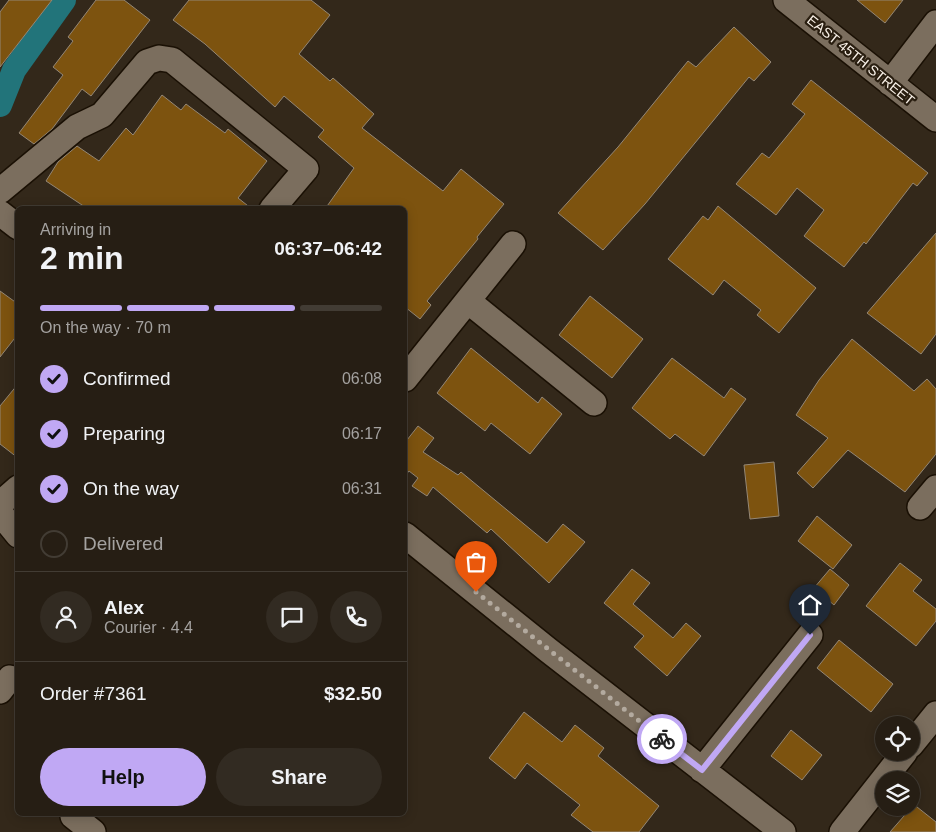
<!DOCTYPE html>
<html lang="en">
<head>
<meta charset="utf-8">
<style>
  :root { --surface:#261e14; --page:#322b22; --text:#f1f3f6; --muted:#a4a2a0; --line:#423c34; --accent:#c0a8f4 }
  body { margin:0; font-family:Arial,sans-serif; background:var(--page); color:var(--text); height:100vh; display:flex; flex-direction:column; font-size:19px; white-space:nowrap }
  * { box-sizing:border-box; margin:0 }
  p { font-size:16px; color:var(--muted) }
  .icon { flex:none; width:28px; height:28px; fill:none; stroke:currentColor; stroke-width:2; stroke-linecap:round; stroke-linejoin:round }
  .map { position:relative; flex:1; overflow:hidden }
  .details { position:absolute; left:15px; top:206px; width:392px; height:610px; display:flex; flex-direction:column; background:var(--surface); border-radius:8px; box-shadow:0 2px 12px #0003,0 0 0 1px var(--line) }
  .details>* { flex:none }
  .tools { position:absolute; left:875px; top:716px; display:grid; gap:10px }
  .tools a { display:grid; place-items:center; width:45px; height:45px; border-radius:50%; background:var(--surface); box-shadow:0 2px 12px #0003,0 0 0 1px var(--line); font-size:25px }
  .pin { position:absolute; display:grid; place-items:center; width:42px; height:42px; color:#fff; margin:-51px -21px; border-radius:50% 50% 50% 0; rotate:-45deg; box-shadow:0 0 5px #0007 }
  .pin .icon { rotate:45deg }
  .courier { position:absolute; display:grid; place-items:center; width:50px; height:50px; margin:-25px; border:4px solid #c0a8f4; border-radius:50%; background:#fff; color:#222; box-shadow:0 1px 6px #0007 }
  .head em { font-style:normal; font-weight:800 }
  .head div { display:flex; flex-direction:column-reverse }
  .head { display:flex; align-items:center; justify-content:space-between; height:85px; padding:0 25px }
  h1 { font-size:32px; font-weight:800; line-height:38px }
  .bar { display:grid; grid-template-columns:repeat(4,1fr); gap:8px 5px; align-content:center; height:60px; padding:0 25px }
  .bar i { height:6px; border-radius:4px; background:var(--line) }
  .bar .on { background:var(--accent) }
  .bar p { grid-column:span 4 }
  .line { display:flex; align-items:center; gap:12px; padding:0 25px; border-top:1px solid var(--line) }
  .line div { flex:1 }
  .round { display:grid; place-items:center; flex:none; width:52px; height:52px; border-radius:26px; background:var(--page) }
  ol { padding:0 25px; list-style:none }
  li { display:flex; align-items:center; gap:15px; height:55px }
  li p { margin-inline-start:auto }
  li .icon { padding:5px; border-radius:50%; background:var(--accent); color:#111; stroke-width:4 }
  li:last-child { color:var(--muted) }
  li i { width:28px; height:28px; border:2px solid var(--line); border-radius:50% }
  .button { display:flex; gap:10px; margin-top:auto; padding:10px 25px }
  .button a { flex:1; height:58px; border-radius:30px; background:var(--accent); color:#111; font-size:20px; font-weight:800; line-height:58px; text-align:center }
  .button a+a { background:var(--page); color:var(--text) }
  .map>svg:first-child { display:block }
</style>
</head>
<body>
<div class="map">
<svg width="936" height="832" viewBox="0 0 936 832">
  <rect width="100%" height="100%" fill="#33281a"/>
  <g fill="none" stroke-linecap="round" stroke-linejoin="round">
    <!-- canal -->
    <path stroke="#22747a" stroke-width="24" d="M0 105 14 70 64 0"/>
  </g>
  <!-- building -->
  <path fill="#7d530f" stroke="#948776" d="M9 0H52L0 67V12Z
    M96 0H124L150 20 91 96 82 89 52 129 34 144 19 133 63 75 53 67 73 41 68 37Z
    M189 0H311L330 15 299 54 330 81 333 78 374 114 362 128 443 191 461 169 504 204 477 237 478 239 427 301 431 305 420 319 405 307V209H325L354 168 318 137 324 130 284 96 275 107 205 44 173 20Z
    M857 0H903L885 23Z
    M734 27 771 62 754 81 749 77 645 204 603 250 558 213 618 147 688 61 696 67Z
    M811 80 928 173 917 186 913 183 866 244 864 242 844 267 804 236 824 210 797 188 776 215 736 184 762 153 769 158 805 114 792 104Z
    M162 95 181 110 186 104 225 133 228 129 267 161 238 198 252 209H88L46 181 58 162 77 146 99 161 126 128 133 135Z
    M718 206 816 288 779 333 757 315 761 310 724 280 713 295 668 259 703 216 708 220Z
    M936 233V334L921 354 867 313Z
    M0 291 18 304V334L0 357Z
    M590 296 643 339 612 378 559 335Z
    M852 339 914 391 927 379 936 389V454L905 492 848 450 813 488 797 473 828 438 796 415 819 380Z
    M471 348 538 403 542 397 562 414 530 454 491 423 485 431 437 393Z
    M672 358 724 398 731 388 746 399 704 456 675 434 670 439 632 408Z
    M18 384V458L0 444V406Z
    M418 426 434 438 423 452 458 475 461 472 547 543 563 524 585 542 549 583 491 529 487 533 433 487 427 496 412 486 418 478 409 471 405 476V439L407 440Z
    M774 462 779 516 750 519 744 465Z
    M817 516 852 545 833 569 798 541Z
    M900 563 922 580 913 591 936 609V621L916 646 866 606Z
    M632 569 650 583 633 604 673 638 686 623 701 636 667 676 634 647 644 636 604 603Z
    M830 569 849 585 834 605 814 588Z
    M839 640 893 684 871 712 817 668Z
    M524 712 562 742 575 725 604 748 598 756 659 806 639 832H593L571 815 580 805 527 763 515 779 489 758Z
    M791 730 822 755 802 780 771 756Z
    M912 803 936 822V832H890L911 808Z"/>
  <g fill="none" stroke-linecap="round" stroke-linejoin="round">
    <defs>
      <path id="minor" d="M786 0 936 119
        M890 83 936 23
        M0 191 77 127 102 115 147 62 159 58 172 60 306 169 272 209
        M0 213 18 227
        M468 301 594 403
        M405 379 513 244
        M0 504 18 488
        M920 507 936 488
        M0 513 18 535
        M405 535 548 650 783 832
        M0 691 10 678
        M911 745 936 714
        M702 770 810 635
        M73 816 93 832
        M842 832 905 752"/>
    </defs>
    <!-- minor casing -->
    <use href="#minor" stroke="#1a1004" stroke-width="28"/>
    <!-- minor -->
    <use href="#minor" stroke="#7b6e5e" stroke-width="25"/>
  </g>
  <g fill="none" stroke-linecap="round" stroke-linejoin="round">
    <!-- done -->
    <path stroke="#b3aa9f" stroke-width="5" stroke-dasharray="0 9" d="M476 592 662 739"/>
    <!-- route -->
    <path stroke="#c0a8f4" stroke-width="6" d="M662 739 702 770 810 635"/>
  </g>
  <g text-anchor="middle" dominant-baseline="central" stroke-width="4.5" stroke-linejoin="round" paint-order="stroke">
    <!-- street labels -->
    <g font-size="14" fill="#f8f0e7" stroke="#291e10">
      <text transform="translate(861 60) rotate(39)">EAST 45TH STREET</text>
    </g>
  </g>
</svg>
<div class="tools">
<a><svg class="icon" aria-label="locate" viewBox="0 0 24 24"><circle cx="12" cy="12" r="6"/><path d="M12 2v4M12 18v4M2 12h4M18 12h4"/></svg></a>
<a><svg class="icon" aria-label="layers" viewBox="0 0 24 24"><path d="M12 4l9 5-9 5-9-5zM3 14l9 5 9-5"/></svg></a>
</div>
<div class="pin" style="left:476px;top:592px;background:#ea580c"><svg class="icon" aria-label="bag" viewBox="0 0 24 24"><path d="M5 8h14l-1 12H6zM9 8a3 3 0 0 1 6 0"/></svg></div>
<div class="pin" style="left:810px;top:635px;background:#1f2937"><svg class="icon" aria-label="home" viewBox="0 0 24 24"><path d="M3 11l9-7 9 7M6 9v11h12V9"/></svg></div>
<div class="courier" style="left:662px;top:739px"><svg class="icon" aria-label="bike" viewBox="0 0 24 24"><circle cx="6" cy="16" r="4"/><circle cx="18" cy="16" r="4"/><path d="M6 16l4-8h5l3 8M10 8l3 8H6M13 5h3"/></svg></div>
<section class="details">
<div class="head"><div><h1>2 min</h1><p>Arriving in</p></div><em>06:37–06:42</em></div>
<div class="bar"><i class="on"></i><i class="on"></i><i class="on"></i><i></i><p>On the way · 70 m</p></div>
<ol>
<li><svg class="icon" aria-label="check" viewBox="0 0 24 24"><path d="M5 12l5 5 9-10"/></svg>Confirmed<p>06:08</p></li>
<li><svg class="icon" aria-label="check" viewBox="0 0 24 24"><path d="M5 12l5 5 9-10"/></svg>Preparing<p>06:17</p></li>
<li><svg class="icon" aria-label="check" viewBox="0 0 24 24"><path d="M5 12l5 5 9-10"/></svg>On the way<p>06:31</p></li>
<li><i></i>Delivered</li>
</ol>
<div class="line" style="height:90px"><a class="round"><svg class="icon" aria-label="person" viewBox="0 0 24 24"><circle cx="12" cy="8" r="4"/><path d="M4 21q1-7 8-7t8 7"/></svg></a><div><b>Alex</b><p>Courier · 4.4</p></div><a class="round"><svg class="icon" aria-label="chat" viewBox="0 0 24 24"><path d="M4 5h16v11H9l-5 4z"/></svg></a><a class="round"><svg class="icon" aria-label="phone" viewBox="0 0 24 24"><path d="M5 4h4l2 5-3 2q2 4 5 5l2-3 5 2v4C11 20 4 13 5 4z"/></svg></a></div>
<div class="line" style="height:65px"><div>Order #7361</div><b>$32.50</b></div>
<div class="button"><a>Help</a><a>Share</a></div>
</section>
</div>
</body>
</html>
